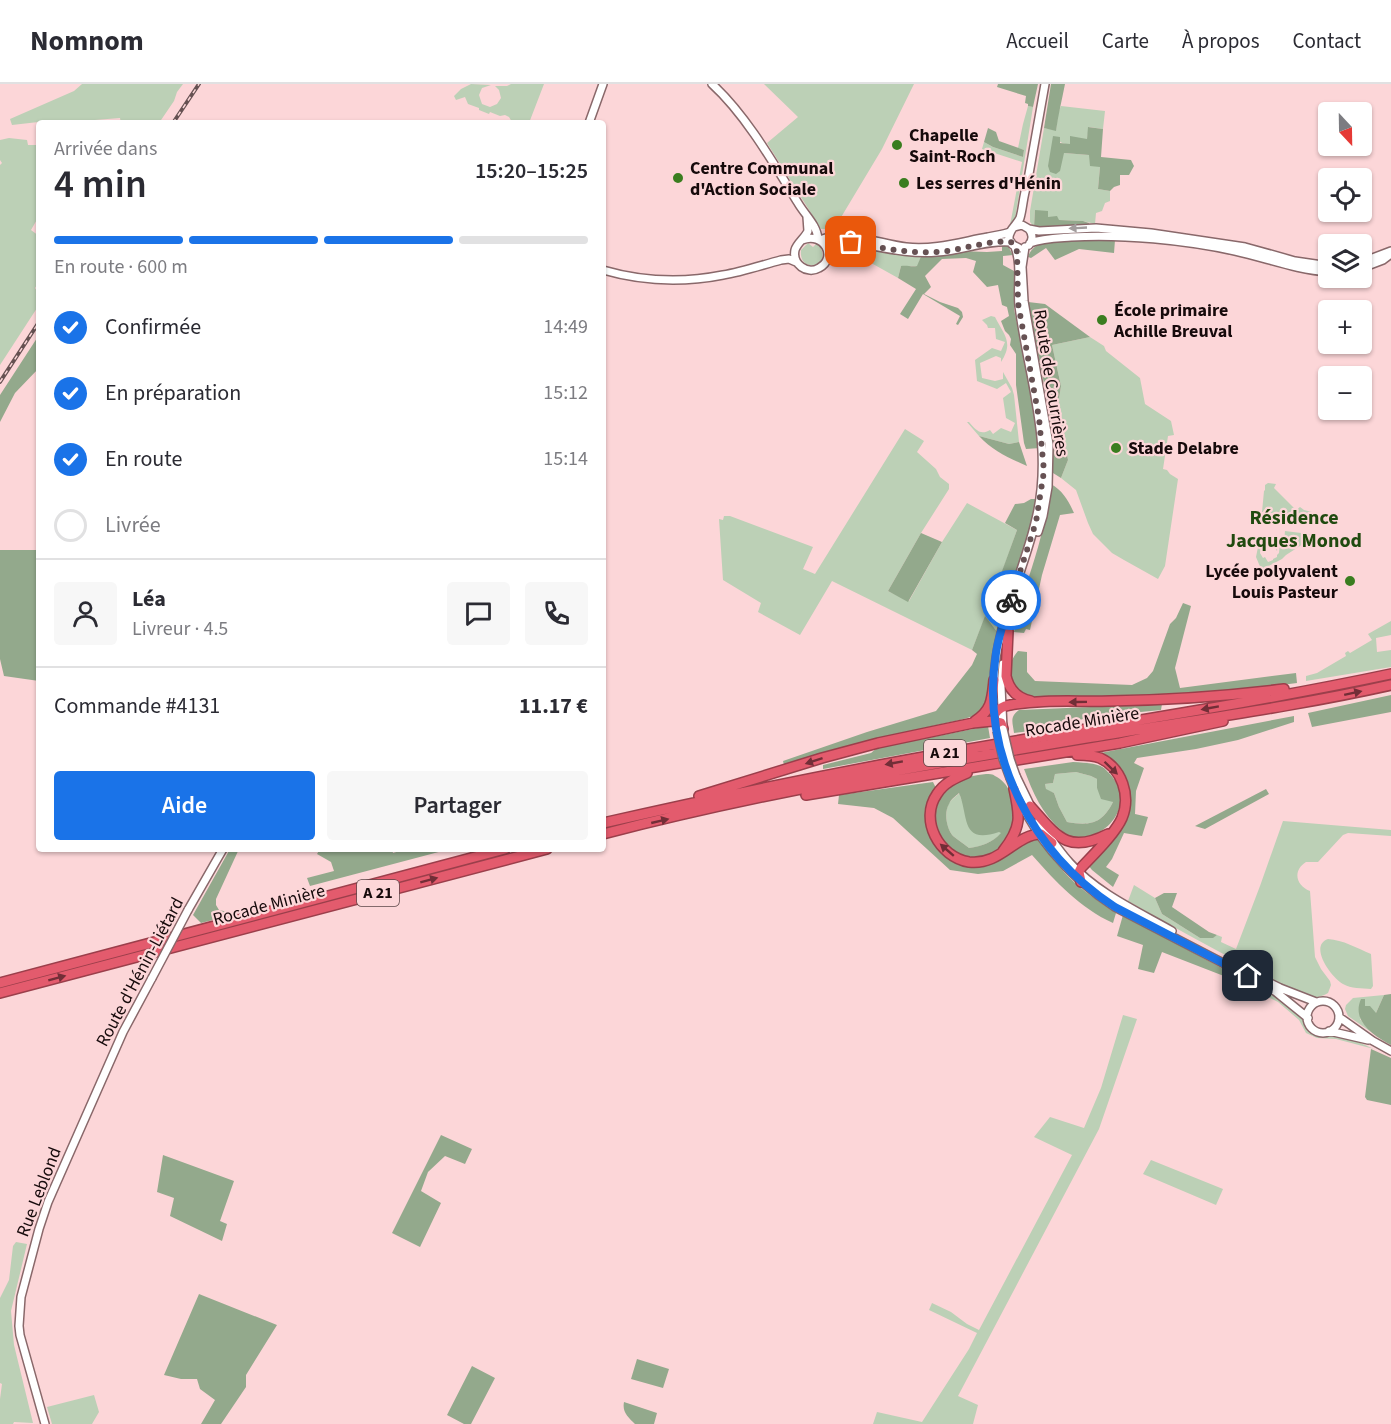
<!DOCTYPE html>
<html lang="fr">
<head>
<meta charset="utf-8">
<style>
  :root { --surface:#fff; --page:#f7f7f7; --text:#2b2b33; --muted:#7c7c81; --line:#e1e1e2; --accent:#1a73e8 }
  body { margin:0; font-family:"Source Sans 3",sans-serif; background:var(--page); color:var(--text); height:100vh; display:flex; flex-direction:column; font-size:22px; white-space:nowrap }
  * { box-sizing:border-box; margin:0 }
  p { font-size:20px; color:var(--muted) }
  .icon { flex:none; width:33px; height:33px; fill:none; stroke:currentColor; stroke-width:2; stroke-linecap:round; stroke-linejoin:round }
  .map { position:relative; flex:1; overflow:hidden }
  .details { position:absolute; left:36px; top:36px; width:570px; height:732px; display:flex; flex-direction:column; background:var(--surface); border-radius:6px; box-shadow:0 2px 4px #0004 }
  .details>* { flex:none }
  .needle { width:39px; rotate:158deg }
  .buttons { position:absolute; left:1318px; top:18px; display:grid; gap:12px }
  .buttons a { display:grid; place-items:center; width:54px; height:54px; border-radius:6px; background:var(--surface); box-shadow:0 2px 4px #0004; font-size:30px }
  .pin { position:absolute; display:grid; place-items:center; width:51px; height:51px; color:#fff; margin:-26px; border-radius:12px; box-shadow:0 3px 9px #0006 }
  .courier { position:absolute; display:grid; place-items:center; width:60px; height:60px; margin:-30px; border:4px solid #1a73e8; border-radius:50%; background:#fff; color:#222; box-shadow:0 2px 8px #0007 }
  .summary em { font-style:normal; font-weight:600 }
  .summary div { display:flex; flex-direction:column-reverse }
  .summary { display:flex; align-items:center; justify-content:space-between; height:102px; padding:0 18px }
  h1 { font-size:39px; font-weight:600; line-height:45px }
  .bar { display:grid; grid-template-columns:repeat(4,1fr); gap:9px 6px; align-content:center; height:72px; padding:0 18px }
  .bar i { height:8px; border-radius:4px; background:var(--line) }
  .bar .selected { background:var(--accent) }
  .bar p { grid-column:span 4 }
  .line { display:flex; align-items:center; gap:15px; padding:0 18px; border-top:2px solid var(--line) }
  .line div { flex:1 }
  .round { display:grid; place-items:center; flex:none; width:63px; height:63px; border-radius:6px; background:var(--page) }
  ol { padding:0 18px; list-style:none }
  li { display:flex; align-items:center; gap:18px; height:66px }
  li p { margin-inline-start:auto }
  li .icon { padding:6px; border-radius:50%; background:var(--accent); color:#fff; stroke-width:4 }
  li:last-child { color:var(--muted) }
  li i { width:33px; height:33px; border:3px solid var(--line); border-radius:50% }
  .action { display:flex; gap:12px; margin-top:auto; padding:12px 18px }
  .action a { flex:1; height:69px; border-radius:6px; background:var(--accent); color:#fff; font-size:24px; font-weight:600; line-height:69px; text-align:center }
  .action a+a { background:var(--page); color:var(--text) }
  header { display:flex; align-items:center; gap:36px; box-sizing:border-box; height:84px; padding:0 30px; background:var(--surface); border-bottom:2px solid var(--line) }
  header strong { font-size:28px }
  nav { display:flex; gap:33px; margin-inline-start:auto; font-size:21px }
  .map>svg:first-child { display:block }
</style>
</head>
<body>
<header>
<strong>Nomnom</strong>
<nav><a>Accueil</a><a>Carte</a><a>À propos</a><a>Contact</a></nav>
</header>
<div class="map">
<svg width="1391" height="1340" viewBox="0 0 1391 1340">
  <rect width="100%" height="100%" fill="#fcd6d8"/>
  <!-- green -->
  <path fill="#bcd0b6" d="M82 0H183L177 8 174 17 159 39H121L120 34 57 39 56 36 12 41 10 35 74 7Z
    M471 0 491 1 482 4 479 11 482 20 490 23 497 20 501 14 499 6 495 2H507L511 0H544L529 39H510L512 38 509 33 505 31 500 32 490 28 489 30 479 26V24L468 20 465 13 456 16 454 12 461 5Z
    M764 0H914L882 65 834 145H821L767 59 798 33Z
    M1028 22 1033 23 1015 135 1009 143 1011 136 1022 78 982 65 984 58 993 63 1023 73 1024 66 1018 64 1023 40Z
    M1061 22 1105 27 1103 45 1089 43 1087 55C1072 60 1066 65 1053 52L1064 69 1089 71 1100 83 1098 105 1110 107V117L1105 119 1102 127 1096 129 1095 140 1083 137 1058 136 1048 133 1035 126 1034 143 1030 138V127L1044 44 1056 46 1058 29Z
    M9 54 27 56 28 61H38L39 56V132L31 146 39 152V198L35 204 39 210V221L0 281V81L2 79 0 76V56Z
    M808 159 813 163 817 159C837 181 798 192 801 166Z
    M867 165 896 170 921 172 918 182H901L898 194 864 175Z
    M991 232 995 233C1004 251 1014 258 1001 278V274L996 272 980 279 982 294 995 297 1003 295V288L1012 304 1014 311 1019 358 1009 360 979 352 967 338H969C975 345 980 352 990 346L993 350 1001 344 1011 348 1015 339 1006 334 1003 314 1011 308 1006 299 997 305 977 297 975 276 992 264 1001 267 1005 258 996 255 995 244H988L987 241 982 236Z
    M1090 253 1104 262 1106 267 1140 294 1145 320 1171 337 1174 351 1168 352 1163 385 1167 386 1170 390 1178 395 1165 482 1158 495 1124 476 1112 469 1093 450 1088 439 1076 406 1061 394 1068 376 1058 321 1061 302 1052 261Z
    M905 345 924 357 917 368 936 385 940 393 949 400V405L921 449 888 507 909 517 942 458 967 419 1017 446 995 508 1009 510 998 549 985 533 972 566 832 497 800 551 758 528 761 519 723 496 719 435 723 436 724 432H730L813 463 803 485 815 490Z
    M1268 399 1276 400 1274 404 1296 426 1300 423 1304 426 1312 428V433H1330L1331 435 1329 438H1325L1287 434V431L1262 428 1264 407 1265 406V401Z
    M1285 447 1317 451 1286 471 1282 475 1263 485H1261L1256 473 1258 463H1260L1262 455 1278 457 1277 467 1271 457 1261 464 1260 469 1263 474 1265 473 1268 478 1273 476V475L1277 473V471L1279 469 1280 458H1284Z
    M1391 537V551L1376 554 1377 568 1391 566V583L1306 597V592L1317 589 1346 572 1345 569 1348 567 1350 569 1372 556 1368 550Z
    M1076 688 1091 692 1097 695V704L1113 718C1102 740 1090 742 1067 738L1059 723 1054 709 1046 706 1045 700 1053 699 1055 690Z
    M960 709 961 715 1002 749C991 759 983 762 969 764 964 760 958 756 953 752 946 744 944 728 949 719 952 715 956 712 960 709Z
    M1283 737 1391 746V752L1348 749 1343 751 1318 778H1306C1293 786 1295 801 1310 807L1315 873 1321 885 1330 897 1331 901 1328 909C1323 912 1317 914 1311 913 1298 912 1265 893 1253 886 1211 863 1169 841 1128 817L1134 801 1155 814 1162 830 1200 854H1212L1217 851 1222 853 1221 858 1236 865 1260 802Z
    M1328 855C1343 856 1357 864 1371 870L1373 902 1371 905C1362 904 1351 905 1343 900 1332 894 1308 862 1328 855Z
    M1231 889 1279 914 1303 935 1310 948C1320 953 1330 951 1340 953 1352 955 1363 960 1374 965L1336 955 1317 954 1306 949 1299 936 1278 918 1229 894Z
    M1384 911 1376 929 1360 935 1371 948 1348 932 1345 925 1346 921 1353 914Z
    M1123 931 1137 935 1099 1045 958 1312 978 1321 973 1340H873L877 1328 922 1338 969 1265 977 1249 929 1226 932 1219 951 1228 967 1240 979 1246 1072 1071 1034 1053 1050 1033 1084 1044 1101 1004Z
    M1151 1076 1223 1105 1216 1121 1143 1090Z
    M16 1158 27 1160 11 1227 14 1261 33 1339 14 1338 13 1340H0V1315L2 1300 0 1299V1214L9 1196 13 1162Z
    M94 1311 99 1328 92 1340H52L47 1323Z"/>
  <!-- forest -->
  <path fill="#93a98c" fill-rule="evenodd" d="M998 0H1038L1033 23 1028 22V20L1025 19 1026 12 997 3Z
    M1051 0H1065C1062 16 1058 31 1056 47L1044 44Z
    M1088 43 1103 45 1101 73 1131 76 1134 82 1129 91H1120V101L1114 103 1110 107 1098 105 1100 83 1090 82 1089 71 1064 69 1060 87 1056 90 1050 88 1048 82 1053 52 1060 53V59L1070 60V52L1087 55Z
    M988 44 996 48 999 57 1024 66 1023 73 993 63 984 58Z
    M1035 126 1048 127V133L1057 132 1059 136 1083 137 1089 139V141L1043 145 1034 143Z
    M1081 155 1115 156 1114 169 1079 165 1055 176 1046 164 1031 174 1028 173C1034 153 1064 156 1081 155Z
    M1002 160 1008 162 1013 171 1003 172V181L1014 187V225L1038 344 1040 364 1026 365 1024 359 1016 301V270L1010 261 1011 255 1009 251 1005 247 1001 237 1009 232 1007 223 1002 221 998 201 987 203 973 188 976 177 966 174 942 175 925 192 931 203 924 210 940 218 958 224 962 228 963 233 958 241 956 240 960 232 923 210 908 235 900 230 916 205 898 194 901 182C907 181 911 183 917 182L922 170 961 167 987 168 1002 167Z
    M1028 218 1045 220 1090 253 1052 261 1061 302 1058 321 1068 376 1061 394 1053 389C1052 367 1051 345 1048 323 1043 288 1033 253 1028 218Z
    M39 251V284L15 309 0 338V311Z
    M979 352 1009 360 1019 358 1027 382C1009 374 993 367 979 352Z
    M1051 400C1063 407 1068 416 1074 429L1060 431 1042 491 1030 546 1026 545 1024 549 1014 548C1020 515 1033 484 1041 452 1046 435 1049 417 1051 400Z
    M1031 415H1037L1034 434 1009 510 994 509 1017 446 1005 439 1015 420 1024 419Z
    M921 449 942 458 908 518 888 507Z
    M0 466H39V597L4 592 0 575Z
    M1183 519 1191 522 1175 584 1180 604 1296 589 1297 599 1243 606 1084 614H1038L1020 609C1009 593 1005 583 1018 567L1027 568V588L1035 597 1132 601 1147 594 1153 587 1170 540 1176 534Z
    M985 532 998 549 990 590 988 618 982 628 974 632 960 636 883 653 784 681 783 677 867 648 936 627 972 581 977 570 972 566Z
    M1391 611V628L1312 643 1308 629Z
    M1162 620 1161 626 1090 633 1076 637 1040 642 1030 647 1014 649C1013 639 1009 633 1019 626Z
    M1294 632V638L1238 656 1196 665 1137 674 1134 679 1144 684 1136 707 1135 730 1148 733 1142 752 1124 749 1112 775 1106 783 1119 791 1113 803 1092 786 1088 781 1129 718 1108 676 1100 669Z
    M988 642 990 654 823 685V681L871 669 877 664Z
    M1073 678C1083 679 1095 678 1104 684 1105 685 1109 689 1110 690 1131 714 1118 742 1091 752 1084 755 1076 755 1069 753 1067 752 1063 748 1062 747 1042 730 1033 709 1024 685ZM1076 688 1091 692 1097 695V704L1101 715 1113 718C1102 740 1090 742 1067 738L1059 723 1054 709 1046 705 1045 700 1053 699 1055 690Z
    M986 690C989 690 993 690 995 692 1013 700 1021 732 1012 749 1005 764 989 775 972 773 961 772 951 767 944 758 936 746 932 728 940 715 942 711 946 708 949 705 950 704 955 699 956 698 964 693 976 691 986 690ZM959 709C969 732 960 761 999 748L1001 749C992 759 982 762 969 764 964 760 958 756 953 752 946 744 944 728 949 720 951 715 956 712 959 709Z
    M933 698 937 706 927 718 925 735 932 757 951 776 970 782 1032 754H1038C1049 770 1060 785 1074 798 1087 810 1102 819 1116 829L1113 839C1080 824 1056 798 1032 771L1003 787 978 790 950 786 893 734 874 724 838 720 839 711Z
    M1266 705 1269 710 1205 745 1195 742Z
    M230 765H239L216 815V821L219 826 228 828 229 832 201 839 193 831Z
    M320 765H392L393 769 406 765H450L310 802 307 794 334 787 331 778 317 770Z
    M1164 809H1177L1172 823 1209 848 1217 851 1213 854H1200L1162 830 1155 814Z
    M1123 831 1231 889 1229 894 1162 868 1154 889 1138 885 1143 861 1117 852Z
    M1391 910V961C1374 952 1351 937 1361 915H1365V922H1370L1376 929 1384 911Z
    M1371 965 1391 974V1021L1367 1016 1365 1013Z
    M441 1051 472 1065 465 1080 445 1072 428 1088 421 1107 441 1119 420 1163 392 1149Z
    M163 1071 234 1097 220 1137 227 1140 222 1157 170 1132 174 1114 157 1108Z
    M199 1210 277 1241 246 1291V1303L221 1340H201L215 1316 200 1305 197 1295H181L164 1291Z
    M637 1275 669 1285 663 1304 631 1295Z
    M472 1282 495 1294 471 1340H464L447 1331Z
    M624 1318 657 1329 654 1340H635C628 1333 622 1328 624 1318Z"/>
  <g fill="none" stroke-linecap="round" stroke-linejoin="round">
    <defs>
      <path id="secondary" d="M712 0C746 31 774 80 798 119 805 131 817 141 818 155
        M589 39 603 0
        M1014 143 1022 141 1029 145C1033 150 1033 156 1029 161
        M1029 145 1039 147 1096 144 1151 149 1245 163 1295 177 1329 182
        M802 156C824 147 838 174 819 184 807 191 792 180 795 166 797 159 805 154 808 147L807 133
        M820 156C845 145 880 160 906 163 935 166 960 158 988 153 996 151 1003 151 1010 148
        M1030 159C1043 154 1057 154 1071 153 1122 150 1185 156 1235 167 1267 174 1296 186 1329 188
        M1025 163 1022 183 1024 217 1049 360 1048 403 1043 432 1038 448
        M1019 164C1014 162 1010 160 1009 155 1008 146 1017 141 1020 134 1023 124 1023 112 1027 101L1045 0
        M828 168 836 159 844 157C875 161 905 171 937 168 962 167 985 156 1011 158
        M1362 178 1391 167
        M1362 184 1383 176 1391 170
        M603 186C641 197 683 199 723 191 742 188 762 181 781 176L789 175 796 178
        M1007 551 1012 529 1021 501
        M1003 580 1001 603 1003 644
        M994 598C995 543 1022 493 1035 439 1055 363 1029 298 1019 222 1017 203 1022 181 1015 163
        M1016 692 1032 725
        M1010 694C1030 748 1067 792 1115 823L1248 892 1276 908 1308 934
        M1039 737C1049 752 1058 766 1070 779 1097 809 1137 827 1172 847
        M188 826 223 765
        M1258 893 1280 904 1316 918
        M1307 933a16 16 0 1 1 32 0a16 16 0 1 1-32 0Z
        M1339 933 1373 957 1391 967
        M1329 947 1368 956
        M45 1340 20 1251 19 1242 21 1213 39 1145 48 1118 123 948 152 894"/>
      <path id="highway" d="M1008 547 1006 592C1009 606 1017 614 1031 617
        M995 630C998 625 1003 622 1010 621 1043 615 1077 618 1110 617 1168 616 1227 612 1284 605
        M975 637C992 626 992 615 994 596
        M1077 671C1084 671 1093 671 1100 674 1122 684 1131 712 1122 734 1115 750 1093 771 1081 784L1079 788 1081 798
        M967 689C955 694 944 699 937 710 919 736 939 773 969 778 1000 782 1016 750 1041 750L1052 759
        M806 711 1120 659 1223 637
        M699 712 822 674 878 659 973 639 992 637 1001 639 1003 645
        M1030 722C1056 751 1067 771 1108 750
        M603 739C722 712 842 687 963 666 1105 641 1249 620 1391 590
        M603 750C767 707 938 679 1105 651 1201 635 1297 622 1391 601
        M1003 767C1022 743 1020 732 1014 705
        M0 899 505 765
        M0 909 547 765"/>
    </defs>
    <!-- secondary casing -->
    <use href="#secondary" stroke="#89686a" stroke-width="10"/>
    <!-- highway casing -->
    <use href="#highway" stroke="#9b3f4b" stroke-width="12"/>
    <!-- secondary -->
    <use href="#secondary" stroke="#fff" stroke-width="7"/>
    <!-- highway -->
    <use href="#highway" stroke="#e35b6d" stroke-width="9"/>
    <defs>
      <path id="rail" d="M173 39 199 0
        M0 298 39 238"/>
    </defs>
    <!-- rail casing -->
    <use href="#rail" stroke="#665152" stroke-width="4"/>
    <!-- rail -->
    <use href="#rail" stroke="#fcd6d8" stroke-width="1.5" stroke-dasharray="4.5" stroke-linecap="butt"/>
    <defs>
      <path id="secondary-bridge" d="M1003 645 1010 675 1016 692
        M997 647 1003 675 1010 694
        M152 894 188 826"/>
    </defs>
    <!-- secondary-bridge casing -->
    <use href="#secondary-bridge" stroke="#89686a" stroke-width="10" stroke-linecap="butt"/>
    <!-- secondary-bridge -->
    <use href="#secondary-bridge" stroke="#fff" stroke-width="7"/>
  </g>
  <!-- one-way arrows -->
  <defs><path id="oneway-solid" d="M-6-.8H1V-3.2L6.5 0L1 3.2V.8H-6Z" transform="scale(1.5)"/></defs>
  <use fill="#a29d9d" href="#oneway-solid" transform="translate(1078 144) rotate(177)"/>
  <g fill="#722e37">
    <use href="#oneway-solid" transform="translate(1353 609) rotate(-12)"/>
    <use href="#oneway-solid" transform="translate(1078 618) rotate(179)"/>
    <use href="#oneway-solid" transform="translate(1210 624) rotate(170)"/>
    <use href="#oneway-solid" transform="translate(814 677) rotate(162)"/>
    <use href="#oneway-solid" transform="translate(894 679) rotate(170)"/>
    <use href="#oneway-solid" transform="translate(1111 684) rotate(44)"/>
    <use href="#oneway-solid" transform="translate(660 737) rotate(-13)"/>
    <use href="#oneway-solid" transform="translate(947 766) rotate(-139)"/>
    <use href="#oneway-solid" transform="translate(429 796) rotate(-15)"/>
    <use href="#oneway-solid" transform="translate(57 894) rotate(-15)"/>
  </g>
  <g fill="none" stroke-linecap="round" stroke-linejoin="round">
    <!-- done -->
    <path stroke="#665153" stroke-width="6" stroke-dasharray="0 10.8" d="M851 158C879 163 907 170 936 168 961 167 985 156 1011 158L1015 163 1017 168 1018 219 1039 334 1044 387 1036 438 1011 516"/>
    <!-- route -->
    <path stroke="#1a73e8" stroke-width="8" d="M1011 516C1005 533 999 550 996 569 980 669 1031 768 1115 823L1248 892"/>
  </g>
  <!-- markers -->
  <g fill="#3a7d1f" stroke="#fcd6d8" stroke-width="2">
    <circle cx="897" cy="61" r="6"/>
    <circle cx="678" cy="94" r="6"/>
    <circle cx="904" cy="99" r="6"/>
    <circle cx="1102" cy="236" r="6"/>
    <circle cx="1116" cy="364" r="6"/>
    <circle cx="1350" cy="497" r="6"/>
  </g>
  <g text-anchor="middle" dominant-baseline="central" stroke-width="4.5" stroke-linejoin="round" paint-order="stroke">
    <!-- shield labels -->
    <g fill="#fcd6d8" stroke="#5b4748" stroke-width="1.5">
      <rect x="924" y="656" width="42" height="26" rx="4.5"/>
      <rect x="357" y="796" width="42" height="26" rx="4.5"/>
    </g>
    <g font-size="16" font-weight="bold" fill="#160a0b">
      <text x="945" y="669">A 21</text>
      <text x="378" y="809">A 21</text>
    </g>
    <!-- poi labels -->
    <g font-size="18" font-weight="bold" fill="#160a0b" stroke="#fcd6d8" text-anchor="start">
      <text x="909" y="51">Chapelle<tspan x="909" dy="21">Saint-Roch</tspan></text>
      <text x="690" y="84">Centre Communal<tspan x="690" dy="21">d'Action Sociale</tspan></text>
      <text x="916" y="99">Les serres d'Hénin</text>
      <text x="1114" y="226">École primaire<tspan x="1114" dy="21">Achille Breuval</tspan></text>
      <text x="1128" y="364">Stade Delabre</text>
      <text x="1338" y="487" text-anchor="end">Lycée polyvalent<tspan x="1338" dy="21">Louis Pasteur</tspan></text>
    </g>
    <!-- street labels -->
    <g font-size="18" fill="#160a0b" stroke="#fcd6d8">
      <text transform="translate(1051 299) rotate(81)">Route de Courrières</text>
      <text transform="translate(1082 638) rotate(-9)">Rocade Minière</text>
      <text transform="translate(269 821) rotate(-15)">Rocade Minière</text>
      <text transform="translate(140 888) rotate(-62)">Route d'Hénin-Liétard</text>
      <text transform="translate(39 1108) rotate(-69)">Rue Leblond</text>
    </g>
    <!-- neighbourhood labels -->
    <g font-size="20" font-weight="bold" fill="#204a0f" stroke="#fcd6d8">
      <text x="1294" y="434">Résidence<tspan x="1294" dy="23">Jacques Monod</tspan></text>
    </g>
  </g>
</svg>
<div class="buttons">
<a><svg class="needle" viewBox="-14 -14 28 28"><path d="M0-13l5 13h-10z" fill="#e53935"/><path d="M0 13l5-13h-10z" fill="#7c7c81"/></svg></a>
<a><svg class="icon" aria-label="locate" viewBox="0 0 24 24"><circle cx="12" cy="12" r="6"/><path d="M12 2v4M12 18v4M2 12h4M18 12h4"/></svg></a>
<a><svg class="icon" aria-label="layers" viewBox="0 0 24 24"><path d="M12 4l9 5-9 5-9-5zM3 14l9 5 9-5"/></svg></a>
<a>+</a>
<a>−</a>
</div>
<div class="pin" style="left:851px;top:158px;background:#ea580c"><svg class="icon" aria-label="bag" viewBox="0 0 24 24"><path d="M5 8h14l-1 12H6zM9 8a3 3 0 0 1 6 0"/></svg></div>
<div class="pin" style="left:1248px;top:892px;background:#1f2937"><svg class="icon" aria-label="home" viewBox="0 0 24 24"><path d="M3 11l9-7 9 7M6 9v11h12V9"/></svg></div>
<div class="courier" style="left:1011px;top:516px"><svg class="icon" aria-label="bike" viewBox="0 0 24 24"><circle cx="6" cy="16" r="4"/><circle cx="18" cy="16" r="4"/><path d="M6 16l4-8h5l3 8M10 8l3 8H6M13 5h3"/></svg></div>
<section class="details">
<div class="summary"><div><h1>4 min</h1><p>Arrivée dans</p></div><em>15:20–15:25</em></div>
<div class="bar"><i class="selected"></i><i class="selected"></i><i class="selected"></i><i></i><p>En route · 600 m</p></div>
<ol>
<li><svg class="icon" aria-label="check" viewBox="0 0 24 24"><path d="M5 12l5 5 9-10"/></svg>Confirmée<p>14:49</p></li>
<li><svg class="icon" aria-label="check" viewBox="0 0 24 24"><path d="M5 12l5 5 9-10"/></svg>En préparation<p>15:12</p></li>
<li><svg class="icon" aria-label="check" viewBox="0 0 24 24"><path d="M5 12l5 5 9-10"/></svg>En route<p>15:14</p></li>
<li><i></i>Livrée</li>
</ol>
<div class="line" style="height:108px"><a class="round"><svg class="icon" aria-label="person" viewBox="0 0 24 24"><circle cx="12" cy="8" r="4"/><path d="M4 21q1-7 8-7t8 7"/></svg></a><div><b>Léa</b><p>Livreur · 4.5</p></div><a class="round"><svg class="icon" aria-label="chat" viewBox="0 0 24 24"><path d="M4 5h16v11H9l-5 4z"/></svg></a><a class="round"><svg class="icon" aria-label="phone" viewBox="0 0 24 24"><path d="M5 4h4l2 5-3 2q2 4 5 5l2-3 5 2v4C11 20 4 13 5 4z"/></svg></a></div>
<div class="line" style="height:78px"><div>Commande #4131</div><b>11.17 €</b></div>
<div class="action"><a>Aide</a><a>Partager</a></div>
</section>
</div>
</body>
</html>
